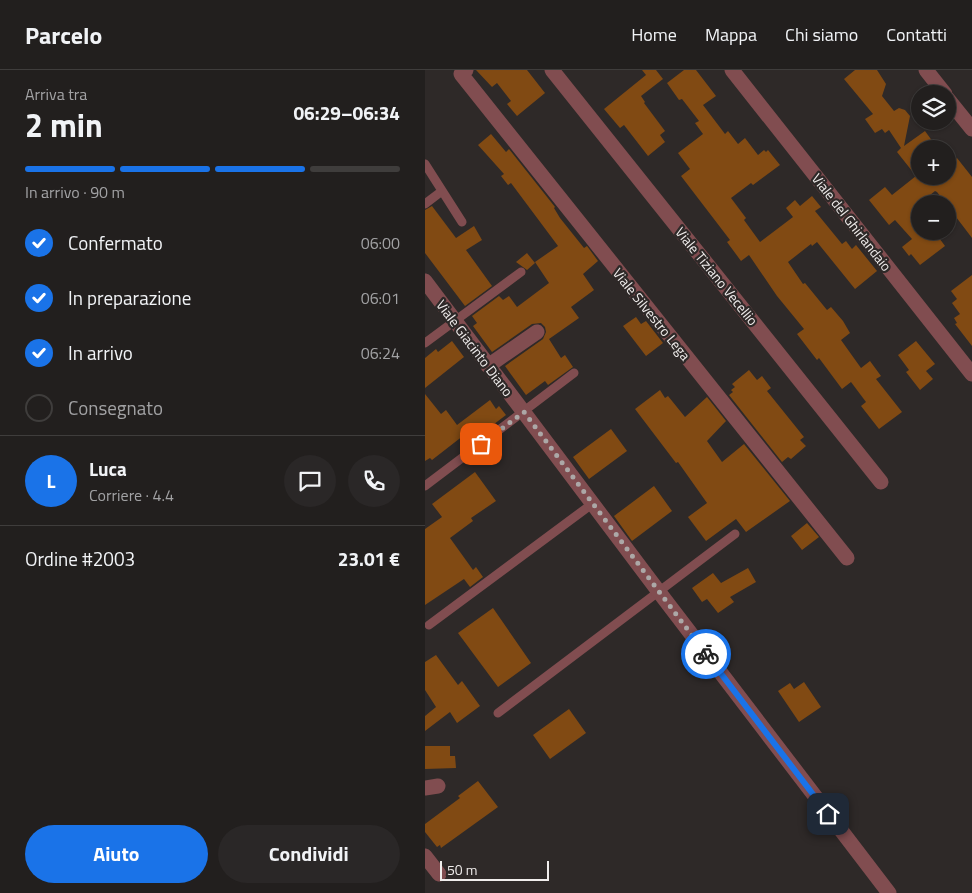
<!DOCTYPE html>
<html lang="it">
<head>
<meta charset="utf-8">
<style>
  :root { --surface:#221f1e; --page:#2a2727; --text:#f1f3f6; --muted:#a2a2a4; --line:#3f3d3c; --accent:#1a73e8 }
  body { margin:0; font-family:"Titillium Web",sans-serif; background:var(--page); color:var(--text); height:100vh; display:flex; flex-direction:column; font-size:19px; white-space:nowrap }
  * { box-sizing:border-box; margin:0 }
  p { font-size:16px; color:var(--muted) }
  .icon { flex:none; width:28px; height:28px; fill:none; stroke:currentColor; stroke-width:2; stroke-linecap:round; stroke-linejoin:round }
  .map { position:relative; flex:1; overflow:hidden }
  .details { display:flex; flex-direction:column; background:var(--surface); width:425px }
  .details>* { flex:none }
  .buttons { position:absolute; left:486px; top:15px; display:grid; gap:10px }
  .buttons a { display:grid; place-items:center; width:45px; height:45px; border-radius:50%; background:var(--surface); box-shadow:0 1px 4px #0004,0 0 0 1px var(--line); font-size:25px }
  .scale { position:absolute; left:15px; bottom:12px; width:109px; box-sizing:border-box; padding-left:5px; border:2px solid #f0edec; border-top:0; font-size:14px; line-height:18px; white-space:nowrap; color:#f0edec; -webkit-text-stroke:4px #2e2928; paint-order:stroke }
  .pin { position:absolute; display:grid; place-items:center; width:42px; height:42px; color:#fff; margin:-21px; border-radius:10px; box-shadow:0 2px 8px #0006 }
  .courier { position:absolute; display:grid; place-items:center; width:50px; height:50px; margin:-25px; border:4px solid #1a73e8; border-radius:50%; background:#fff; color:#222; box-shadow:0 1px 6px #0007 }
  .overview em { font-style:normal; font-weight:700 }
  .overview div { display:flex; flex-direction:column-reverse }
  .overview { display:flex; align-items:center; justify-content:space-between; height:85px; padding:0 25px }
  h1 { font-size:32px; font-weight:700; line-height:38px }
  .bar { display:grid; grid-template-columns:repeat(4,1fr); gap:8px 5px; align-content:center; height:60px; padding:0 25px }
  .bar i { height:6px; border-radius:4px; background:var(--line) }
  .bar .selected { background:var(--accent) }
  .bar p { grid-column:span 4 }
  .line { display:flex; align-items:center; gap:12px; padding:0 25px; border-top:1px solid var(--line) }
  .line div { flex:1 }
  .round { display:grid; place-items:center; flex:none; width:52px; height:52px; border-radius:26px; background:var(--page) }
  ol { padding:0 25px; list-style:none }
  li { display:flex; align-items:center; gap:15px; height:55px }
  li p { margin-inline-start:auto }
  li .icon { padding:5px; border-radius:50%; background:var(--accent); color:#fff; stroke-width:4 }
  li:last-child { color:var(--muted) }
  li i { width:28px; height:28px; border:2px solid var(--line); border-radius:50% }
  .action { display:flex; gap:10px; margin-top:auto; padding:10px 25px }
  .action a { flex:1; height:58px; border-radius:30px; background:var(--accent); color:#fff; font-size:20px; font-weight:700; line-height:58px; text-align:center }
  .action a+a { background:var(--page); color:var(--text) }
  header { display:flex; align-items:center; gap:30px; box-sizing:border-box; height:70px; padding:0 25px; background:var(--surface); border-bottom:1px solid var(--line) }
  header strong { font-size:24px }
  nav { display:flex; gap:28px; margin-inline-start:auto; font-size:18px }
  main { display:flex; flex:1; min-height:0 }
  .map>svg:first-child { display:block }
</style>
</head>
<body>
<header>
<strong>Parcelo</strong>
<nav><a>Home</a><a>Mappa</a><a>Chi siamo</a><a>Contatti</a></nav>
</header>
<main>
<section class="details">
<div class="overview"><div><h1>2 min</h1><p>Arriva tra</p></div><em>06:29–06:34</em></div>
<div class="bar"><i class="selected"></i><i class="selected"></i><i class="selected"></i><i></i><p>In arrivo · 90 m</p></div>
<ol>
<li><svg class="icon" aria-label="check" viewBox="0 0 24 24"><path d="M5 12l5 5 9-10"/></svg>Confermato<p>06:00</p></li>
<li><svg class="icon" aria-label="check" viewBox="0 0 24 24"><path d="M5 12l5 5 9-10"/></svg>In preparazione<p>06:01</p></li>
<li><svg class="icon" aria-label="check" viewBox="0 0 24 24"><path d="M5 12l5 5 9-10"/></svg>In arrivo<p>06:24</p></li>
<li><i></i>Consegnato</li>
</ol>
<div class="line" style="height:90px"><b class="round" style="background:var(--accent);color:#fff">L</b><div><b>Luca</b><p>Corriere · 4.4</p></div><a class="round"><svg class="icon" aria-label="chat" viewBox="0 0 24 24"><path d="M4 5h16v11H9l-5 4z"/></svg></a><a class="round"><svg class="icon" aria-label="phone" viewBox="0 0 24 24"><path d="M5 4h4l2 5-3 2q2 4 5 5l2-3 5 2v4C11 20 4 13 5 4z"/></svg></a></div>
<div class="line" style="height:65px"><div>Ordine #2003</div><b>23.01 €</b></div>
<div class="action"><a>Aiuto</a><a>Condividi</a></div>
</section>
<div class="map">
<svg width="547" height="823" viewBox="0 0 547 823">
  <rect width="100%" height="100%" fill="#2e2928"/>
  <!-- building -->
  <path fill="#814a13" d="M51 0H102L120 23 92 46 82 34 86 31 72 13 67 17Z
    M217 0H231L238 9 216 26 220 32 219 33 240 61 235 65 240 72 223 86 199 55 195 58 179 39 221 5Z
    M259 0H271L291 26 278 35 300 64 303 61 313 74 320 68 333 85 339 80 341 82 343 80 355 95 328 115 326 113 306 128 321 148 319 150 335 172 368 147 361 138 370 130 375 136 387 126 396 137 390 141 417 174 421 171 427 179 431 175 452 201 430 219 392 172 387 176 386 174 363 192 378 214 380 213 402 240 406 237 418 251 425 263 416 270 436 298 445 291 456 306 451 309 477 342 454 359 436 336 441 332 426 312 417 319 394 288 392 290 372 264 379 259 352 226 324 185 316 191 302 172 305 170 256 106 265 99 253 83 278 64 270 53 274 51 257 29 254 30 242 13Z
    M430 0H452L461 14 457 26 469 41 474 38 480 40 485 46 479 76 500 61 513 79H495V106H522V96L532 88 547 107V168L512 122 510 121 495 133V161H509L520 176 495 195 486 184 484 186 477 177 487 169 470 150 464 155 444 130 460 117 467 125 491 106 472 82 476 78 464 60 460 63 457 59 450 63 440 49 448 44 419 9Z
    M66 64 81 82 84 79 130 137 129 138 135 148 159 178 162 176 173 191 158 204 169 220 146 237 154 248 124 269 136 288 140 285 148 297 123 315 120 311 101 325 80 296 118 269 121 262 120 257 116 253 107 254 67 282 48 256 52 253 47 246 74 226 78 230 84 226 92 237 124 213 110 192 133 176 86 113 83 115 76 106 79 104 53 75Z
    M7 136 31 168 49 156 57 170 41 180 67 216 40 236 0 183V140Z
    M102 183 110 193 102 200 91 192Z
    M547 205V276L530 254 532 253 529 248 535 244 527 233 532 229 526 221Z
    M211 247 216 254 221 251 238 273 221 286 198 256Z
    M27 271 39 287 0 318V288L11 279 13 282Z
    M491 271 510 294 501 301 508 309 495 320 481 302 484 300 473 285Z
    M324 300 332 310 337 306 346 318 342 321 379 367 375 370 381 376 366 389 363 387 357 392 304 325 308 322 306 320 310 317 307 314Z
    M235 320 240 328 243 326 260 347 282 327 301 351 282 371 297 392 319 374 365 431 321 462 311 449 281 471 263 447 282 433 253 392 251 393 210 339Z
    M0 324 16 344 21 340 32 355 65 330 71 339 74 336 81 345 48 370 43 362 7 390 5 388 0 391Z
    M186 359 202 381 164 409 148 387Z
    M50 402 71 431 46 448 48 451 25 468 48 500 51 497 58 507 45 517 39 509 0 535V459L17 447 7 434Z
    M229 416 247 441 207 471 189 446Z
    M382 453 394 467 377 480 366 466Z
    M323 498 331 512 305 527 309 532 293 543 282 529 277 532 267 518 288 503 296 513Z
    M68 538 106 593 73 617 33 563Z
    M11 585 33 615 37 611 55 636 32 653 25 642 0 661V646L11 637 0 620V592Z
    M379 612 396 637 374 652 353 621 365 613 369 619Z
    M144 639 161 663 125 689 108 665Z
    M0 676H25V686H30L31 698 0 699Z
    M53 711 73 737 16 778 15 775 12 777 0 762V754L35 728 33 726Z"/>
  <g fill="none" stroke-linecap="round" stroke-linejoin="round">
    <!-- lane -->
    <path stroke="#814d50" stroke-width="9" d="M0 94 37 152
      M0 134 17 121
      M0 273 96 202
      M0 416 149 303
      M4 555 167 434
      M73 643 310 464"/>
    <!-- street -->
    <path stroke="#814d50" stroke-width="15" d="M41 0 36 4 422 488
      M127 0 456 412
      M307 0 547 304
      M501 0 520 24
      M522 28 547 59
      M0 211 234 522 464 823
      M63 296 112 262
      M0 718 13 716
      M0 786 14 804"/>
  </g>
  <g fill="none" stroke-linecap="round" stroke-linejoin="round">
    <!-- done -->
    <path stroke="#aca8a7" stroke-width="5" stroke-dasharray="0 9" d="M56 374 99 342 281 584"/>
    <!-- route -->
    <path stroke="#1a73e8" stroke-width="6" d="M281 584 403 744"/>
  </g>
  <g text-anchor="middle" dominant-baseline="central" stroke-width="4.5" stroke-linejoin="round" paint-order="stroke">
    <!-- street labels -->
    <g font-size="14" fill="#f0edec" stroke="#2e2928">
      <text transform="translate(427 152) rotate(52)">Viale del Ghirlandaio</text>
      <text transform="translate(292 206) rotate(51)">Viale Tiziano Vecellio</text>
      <text transform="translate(227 244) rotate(51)">Viale Silvestro Lega</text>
      <text transform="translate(50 278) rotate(53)">Viale Giacinto Diano</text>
    </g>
  </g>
</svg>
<div class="buttons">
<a><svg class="icon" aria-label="layers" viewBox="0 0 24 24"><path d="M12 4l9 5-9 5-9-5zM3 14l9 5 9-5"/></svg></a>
<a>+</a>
<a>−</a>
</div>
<div class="scale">50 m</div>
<div class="pin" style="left:56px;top:374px;background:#ea580c"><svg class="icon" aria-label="bag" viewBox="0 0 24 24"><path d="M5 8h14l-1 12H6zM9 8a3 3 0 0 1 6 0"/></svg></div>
<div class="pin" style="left:403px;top:744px;background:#1f2937"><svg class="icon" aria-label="home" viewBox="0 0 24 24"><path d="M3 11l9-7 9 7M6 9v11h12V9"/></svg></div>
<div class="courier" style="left:281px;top:584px"><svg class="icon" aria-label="bike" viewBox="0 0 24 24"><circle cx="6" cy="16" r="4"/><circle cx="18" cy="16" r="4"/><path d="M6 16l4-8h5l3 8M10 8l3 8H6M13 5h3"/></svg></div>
</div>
</main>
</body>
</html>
